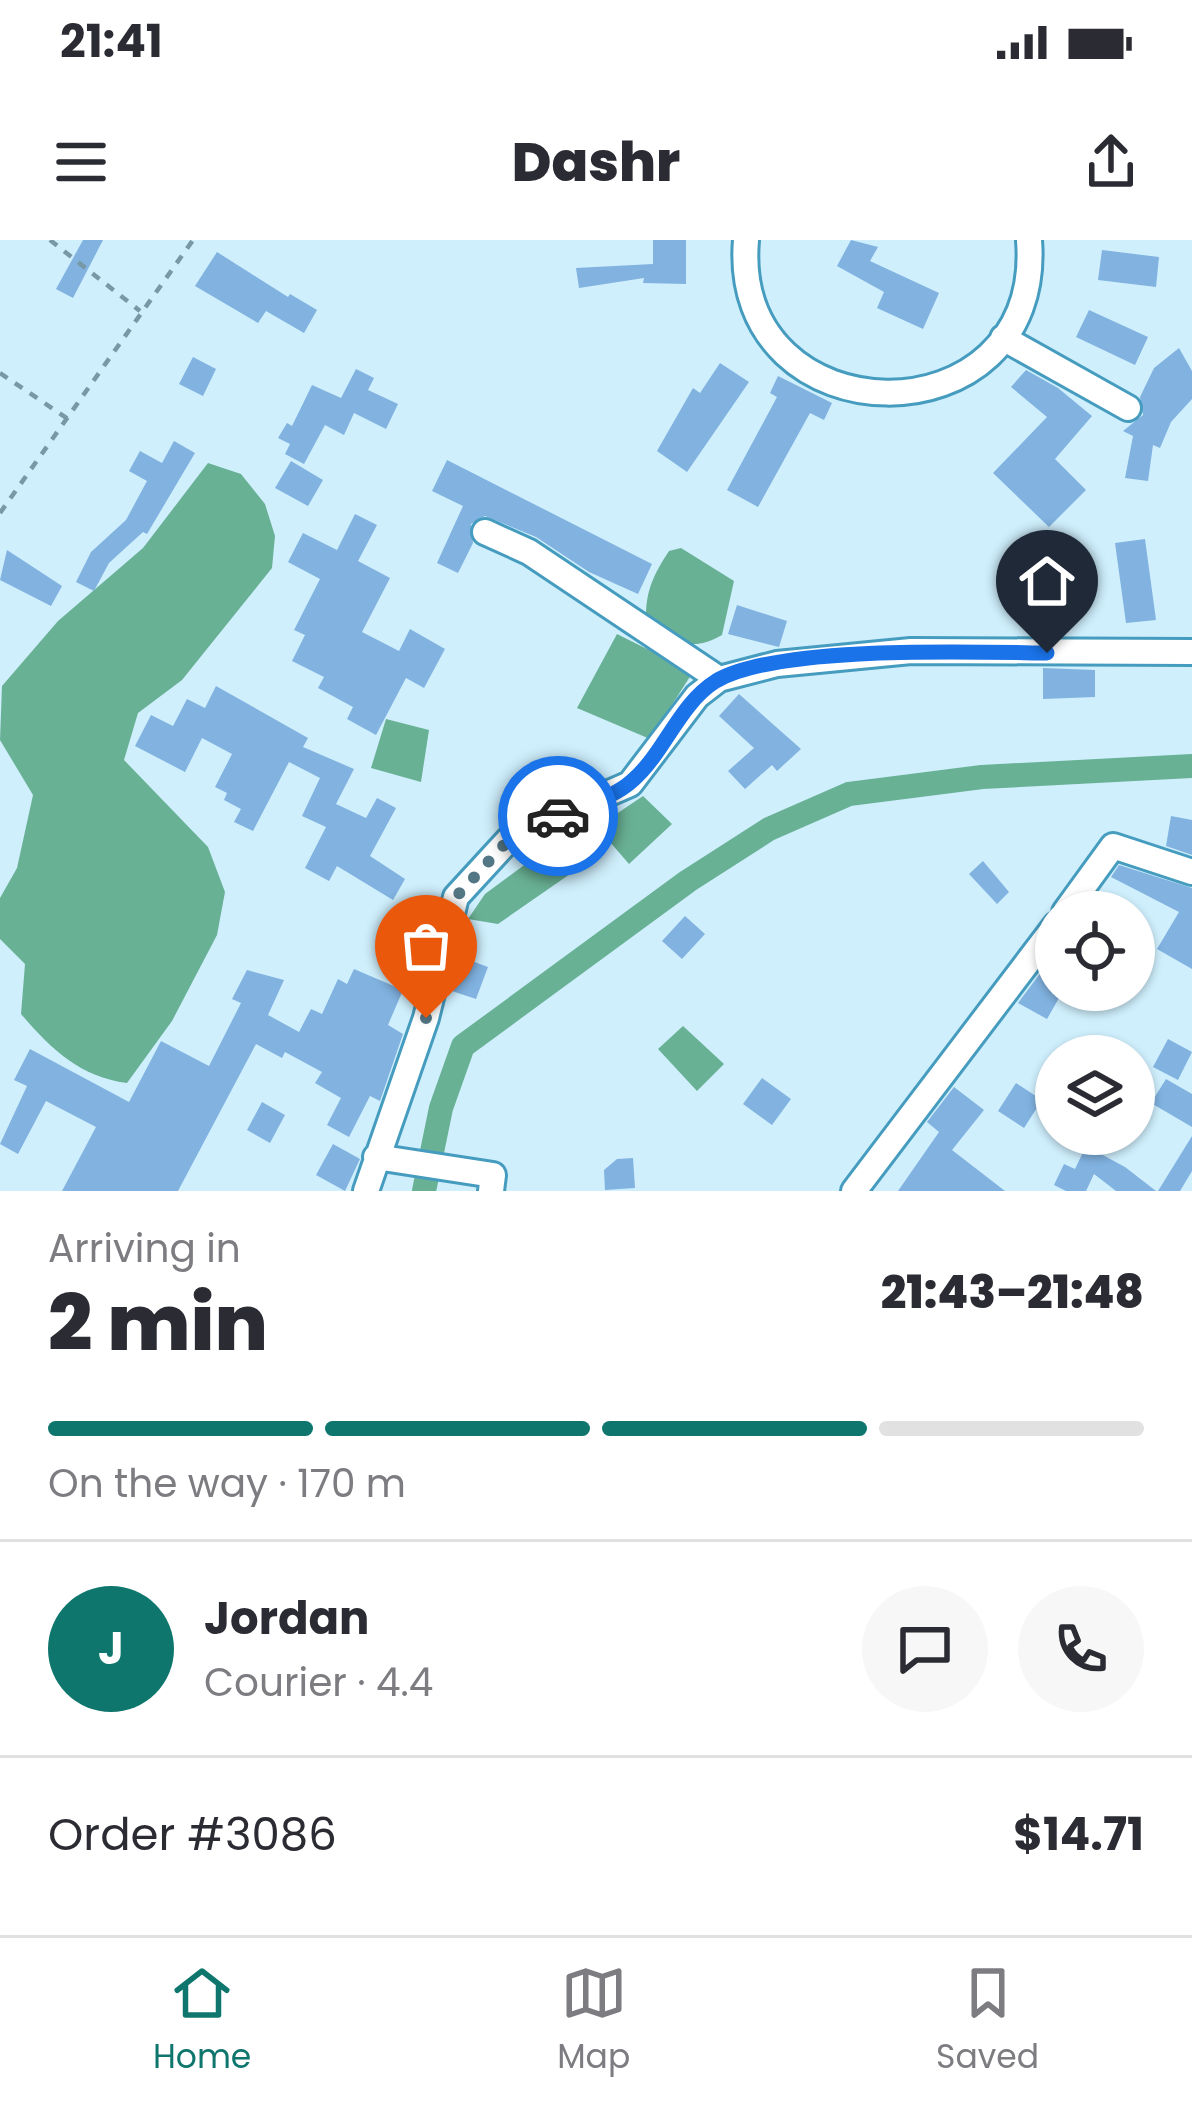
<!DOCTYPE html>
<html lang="en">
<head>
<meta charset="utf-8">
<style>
  :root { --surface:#fff; --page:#f7f7f7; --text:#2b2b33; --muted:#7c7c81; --line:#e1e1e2; --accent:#0f766e }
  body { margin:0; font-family:Poppins,sans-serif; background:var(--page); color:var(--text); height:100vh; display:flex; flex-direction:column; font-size:45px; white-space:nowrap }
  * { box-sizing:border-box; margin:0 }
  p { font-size:39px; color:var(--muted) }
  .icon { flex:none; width:66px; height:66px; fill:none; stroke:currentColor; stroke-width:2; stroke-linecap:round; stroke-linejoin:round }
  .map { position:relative; height:951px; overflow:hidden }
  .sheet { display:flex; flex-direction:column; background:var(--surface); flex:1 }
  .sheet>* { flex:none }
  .controls { position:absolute; left:1035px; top:651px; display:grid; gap:24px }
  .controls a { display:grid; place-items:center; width:120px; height:120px; border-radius:50%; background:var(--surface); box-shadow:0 3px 9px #0004; font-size:60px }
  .pin { position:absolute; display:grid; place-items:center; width:102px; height:102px; color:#fff; margin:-123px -51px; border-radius:50% 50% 50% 0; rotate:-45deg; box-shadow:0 0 12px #0007 }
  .pin .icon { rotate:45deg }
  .courier { position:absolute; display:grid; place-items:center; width:120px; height:120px; margin:-60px; border:9px solid #1a73e8; border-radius:50%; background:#fff; color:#222; box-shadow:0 3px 15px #0007 }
  .headline em { font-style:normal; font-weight:800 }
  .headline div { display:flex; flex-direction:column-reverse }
  .headline { display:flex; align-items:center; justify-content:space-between; height:204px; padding:0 48px }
  h1 { font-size:78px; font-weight:800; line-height:90px }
  .bar { display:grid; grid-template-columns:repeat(4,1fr); gap:18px 12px; align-content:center; height:144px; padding:0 48px }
  .bar i { height:15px; border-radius:9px; background:var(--line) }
  .bar .active { background:var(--accent) }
  .bar p { grid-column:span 4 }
  .line { display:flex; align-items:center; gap:30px; padding:0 48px; border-top:3px solid var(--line) }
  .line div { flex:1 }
  .round { display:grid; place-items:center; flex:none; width:126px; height:126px; border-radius:63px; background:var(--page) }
  .status { display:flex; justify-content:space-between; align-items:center; height:84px; padding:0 60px; background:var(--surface); direction:ltr }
  .status svg { height:33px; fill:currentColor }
  header { display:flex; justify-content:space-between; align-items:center; height:156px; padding:0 48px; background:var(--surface); font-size:54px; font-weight:800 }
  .dock { display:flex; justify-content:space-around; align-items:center; height:168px; border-top:3px solid var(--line); background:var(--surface); font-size:33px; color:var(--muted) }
  .dock a { display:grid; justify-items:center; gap:6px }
  .dock .active { color:var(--accent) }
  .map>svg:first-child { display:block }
</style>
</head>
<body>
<div class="status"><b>21:41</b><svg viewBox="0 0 49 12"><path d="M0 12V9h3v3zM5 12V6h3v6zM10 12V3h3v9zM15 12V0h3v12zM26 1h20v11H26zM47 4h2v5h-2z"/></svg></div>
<header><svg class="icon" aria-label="menu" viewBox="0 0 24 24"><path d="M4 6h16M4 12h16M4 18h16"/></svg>Dashr<svg class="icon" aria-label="share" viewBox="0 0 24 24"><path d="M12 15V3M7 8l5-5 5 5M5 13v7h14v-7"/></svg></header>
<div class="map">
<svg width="1192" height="951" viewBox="0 0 1192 951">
  <rect width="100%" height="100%" fill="#cfeffd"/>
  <!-- water -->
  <path fill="#69b195" d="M208 223 241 234 265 264 275 296 272 328 182 440 138 473 124 520 208 607 225 652 217 695 172 781 127 843C80 837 51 809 21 774L25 724 0 699V658L17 628 33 555 0 500 2 446 58 381 143 308Z
    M681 308 734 341 722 395C686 415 676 399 646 377 646 350 654 334 669 311Z
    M617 394 693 432 650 499 577 468Z
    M386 479 429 490 421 542 371 528Z
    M643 556 672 584 629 624 597 587Z
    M561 598 583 625 498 684 468 679 485 654Z
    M683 786 724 824 697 851 658 809Z"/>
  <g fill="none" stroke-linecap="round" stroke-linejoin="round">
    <!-- canal -->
    <path stroke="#69b195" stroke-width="24" d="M424 951 441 868 463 806 688 641 769 589 849 554 982 537 1192 526"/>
  </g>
  <!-- building -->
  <path fill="#81b2e0" d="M83 0H103L73 58 56 49Z
    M653 0H686V44L643 43 644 38 579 48 576 28 653 24Z
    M851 0 878 7 870 21 939 53 923 89 877 68 884 52 837 26Z
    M1102 10 1159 17 1156 47 1098 40Z
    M217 12 288 57 290 54 317 70 304 93 266 71 258 83 195 46Z
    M1089 70 1148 97 1135 125 1076 97Z
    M1179 108 1192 131V159L1171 182 1160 208 1153 205 1148 241 1125 238 1133 196 1123 191 1143 175 1140 157 1154 128Z
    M193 117 216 129 203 156 179 144Z
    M720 123 749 142 687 232 657 211 693 148 700 153Z
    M356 129 374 138 368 150 398 164 386 189 354 173 344 195 325 185 304 224 285 214 290 204 278 198 287 183 292 186 312 145 341 158Z
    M1026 130 1058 148 1092 176 1055 219 1086 250 1049 287 993 233 1047 177 1011 147Z
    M778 136 832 163 824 180 810 173 758 267 727 250 777 157 770 153Z
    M174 201 195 213 147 294 143 292 109 323 94 351 76 342 91 312 126 280 147 241 129 231 140 211 162 223Z
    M447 220 652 324 638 354 589 332 536 297 485 276 471 284 473 303 458 333 437 323 463 266 432 251Z
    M291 221 323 240 308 266 275 248Z
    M355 274 377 285 358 321 390 338 362 392 399 411 410 389 445 409 424 448 406 438 376 495 347 479 353 467 318 448 324 437 292 421 305 395 294 390 320 339 288 322 303 293 337 310Z
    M1145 299 1156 380 1126 383 1115 303Z
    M7 310 62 346 51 366 0 340Z
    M737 365 787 381 779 407 728 394Z
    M1043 428 1095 430V457L1043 459Z
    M216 446 308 498 303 507 354 529 336 564 366 578 377 558 396 568 370 616 405 639 393 660 337 626 329 641 305 628 326 587 302 576 320 538 289 522 253 591 234 582 241 569 224 560 227 553 215 547 232 514 202 498 185 532 135 506 151 475 173 486 187 459 205 468Z
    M739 454 801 509 777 531 772 525 745 549 728 531 754 508 719 476Z
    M1171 576 1192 580V615L1166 606Z
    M983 621 1009 652 997 664 969 634Z
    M1119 625 1192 648V729L1157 709 1179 672 1111 637Z
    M685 676 705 694 682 719 662 701Z
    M1056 712V750L1063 751 1047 779 1018 763Z
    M464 718 488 727 476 759 452 751Z
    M354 729 403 750 388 785 403 794 380 861 370 856 349 897 327 885 341 858 315 843 322 832 285 812 282 818 256 804 178 951H62L96 887 46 861 18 914 0 904 27 846 14 840 30 809 129 862 161 801 209 826 241 763 232 759 247 730 284 740 268 775 299 792 311 769 322 774 338 739 347 744Z
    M1168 799 1192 812 1178 840 1153 827Z
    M762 838 791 859 772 885 743 864Z
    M1166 839 1192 854V887L1151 863Z
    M1016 843 1042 860 1024 888 998 871Z
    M954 847 984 870 952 910 1005 951H898L939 892 927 882Z
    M262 862 285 875 270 903 247 890Z
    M1192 896V931L1180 951H1158Z
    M333 904 360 919 345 951 316 935Z
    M1086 906 1125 927 1156 951H1116L1094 934 1086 951H1066L1054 945 1064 924 1075 929Z
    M633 918 635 948 605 950 604 930 617 919Z"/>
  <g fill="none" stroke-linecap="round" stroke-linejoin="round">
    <defs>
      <path id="minor" d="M746 0C729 201 1045 206 1029 0
        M1003 98 1128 168
        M485 292 529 312 719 439
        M1065 672 1113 606 1192 632
        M376 917 493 935 491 951
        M366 951 426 778 456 657 513 595 630 544 697 456 719 439 777 424 911 411 1192 412
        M854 951 1056 685"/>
    </defs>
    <!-- minor casing -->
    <use href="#minor" stroke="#469cbe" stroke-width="30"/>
    <!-- path -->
    <path stroke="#7799a7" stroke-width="4.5" stroke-dasharray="9 9" stroke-linecap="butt" d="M50 0 140 71
      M0 133 68 179
      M0 273 193 0"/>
    <!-- minor -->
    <use href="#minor" stroke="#fff" stroke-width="24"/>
  </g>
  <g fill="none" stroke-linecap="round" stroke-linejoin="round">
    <!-- done -->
    <path stroke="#547785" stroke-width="12" stroke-dasharray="0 21.6" d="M426 778 456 657 513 595 558 576"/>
    <!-- route -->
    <path stroke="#1a73e8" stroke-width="15" d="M558 576C582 566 614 558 633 540 665 512 679 464 716 441 777 405 972 412 1047 413"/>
  </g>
</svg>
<div class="controls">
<a><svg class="icon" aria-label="locate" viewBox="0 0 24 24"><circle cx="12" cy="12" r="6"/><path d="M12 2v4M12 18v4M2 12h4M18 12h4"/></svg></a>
<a><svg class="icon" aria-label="layers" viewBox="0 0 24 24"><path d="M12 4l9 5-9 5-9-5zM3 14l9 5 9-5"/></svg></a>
</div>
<div class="pin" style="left:426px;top:778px;background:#ea580c"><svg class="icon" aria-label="bag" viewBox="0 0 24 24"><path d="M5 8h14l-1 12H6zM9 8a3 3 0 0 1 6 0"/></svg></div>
<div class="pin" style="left:1047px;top:413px;background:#1f2937"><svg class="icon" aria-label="home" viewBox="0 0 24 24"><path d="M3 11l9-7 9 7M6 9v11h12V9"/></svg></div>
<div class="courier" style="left:558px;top:576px"><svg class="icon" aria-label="car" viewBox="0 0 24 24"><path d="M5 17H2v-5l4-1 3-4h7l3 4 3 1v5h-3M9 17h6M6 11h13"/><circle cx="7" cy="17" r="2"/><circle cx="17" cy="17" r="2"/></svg></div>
</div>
<section class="sheet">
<div class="headline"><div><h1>2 min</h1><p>Arriving in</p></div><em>21:43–21:48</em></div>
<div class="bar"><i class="active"></i><i class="active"></i><i class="active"></i><i></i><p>On the way · 170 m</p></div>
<div class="line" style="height:216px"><b class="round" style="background:var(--accent);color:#fff">J</b><div><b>Jordan</b><p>Courier · 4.4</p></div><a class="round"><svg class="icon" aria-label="chat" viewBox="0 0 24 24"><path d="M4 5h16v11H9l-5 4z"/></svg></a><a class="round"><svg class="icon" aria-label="phone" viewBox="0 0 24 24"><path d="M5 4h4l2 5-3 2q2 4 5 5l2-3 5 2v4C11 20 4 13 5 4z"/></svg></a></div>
<div class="line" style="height:156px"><div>Order #3086</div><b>$14.71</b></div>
</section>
<nav class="dock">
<a class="active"><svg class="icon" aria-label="home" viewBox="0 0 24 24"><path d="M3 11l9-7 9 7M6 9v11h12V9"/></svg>Home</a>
<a><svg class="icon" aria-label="map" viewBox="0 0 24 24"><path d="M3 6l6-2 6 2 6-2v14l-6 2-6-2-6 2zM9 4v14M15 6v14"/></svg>Map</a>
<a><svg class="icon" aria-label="saved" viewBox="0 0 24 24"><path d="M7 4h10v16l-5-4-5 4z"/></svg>Saved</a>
</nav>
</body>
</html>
